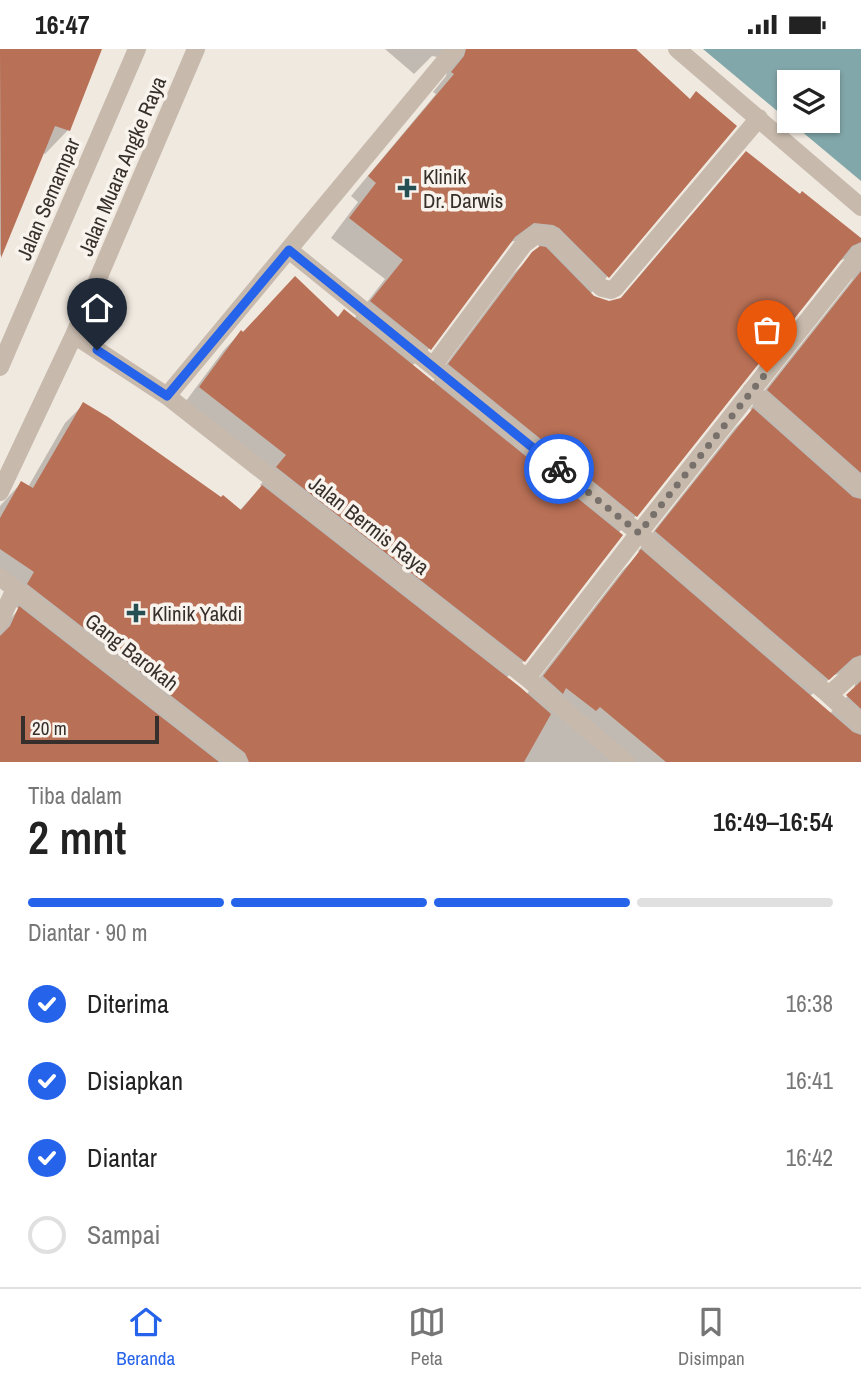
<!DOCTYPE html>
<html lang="id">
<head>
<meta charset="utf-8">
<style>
  :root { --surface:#fff; --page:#f6f6f6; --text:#222; --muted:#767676; --line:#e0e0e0; --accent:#2563eb }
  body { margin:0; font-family:"Archivo Narrow",sans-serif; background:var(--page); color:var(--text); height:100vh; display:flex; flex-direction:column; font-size:26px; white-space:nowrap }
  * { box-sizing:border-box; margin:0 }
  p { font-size:23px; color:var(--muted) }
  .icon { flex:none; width:38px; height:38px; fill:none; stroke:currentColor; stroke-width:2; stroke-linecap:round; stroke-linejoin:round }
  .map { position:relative; height:713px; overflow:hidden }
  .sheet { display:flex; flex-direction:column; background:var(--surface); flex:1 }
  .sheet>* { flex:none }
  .tools { position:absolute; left:777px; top:21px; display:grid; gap:14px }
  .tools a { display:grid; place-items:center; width:63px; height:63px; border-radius:0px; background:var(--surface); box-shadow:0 2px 5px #0004; font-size:35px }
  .scale { position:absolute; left:21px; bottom:18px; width:138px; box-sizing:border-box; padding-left:7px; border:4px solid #372f2b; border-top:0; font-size:19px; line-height:24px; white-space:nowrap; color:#372f2b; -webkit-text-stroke:5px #f8f3ec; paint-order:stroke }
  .pin { position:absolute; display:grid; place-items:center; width:60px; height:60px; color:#fff; margin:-72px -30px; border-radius:50% 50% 50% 0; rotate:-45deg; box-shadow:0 0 7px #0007 }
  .pin .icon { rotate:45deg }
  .courier { position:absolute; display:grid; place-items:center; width:70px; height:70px; margin:-35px; border:5px solid #2563eb; border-radius:50%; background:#fff; color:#222; box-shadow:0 2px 9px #0007 }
  .headline em { font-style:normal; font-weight:600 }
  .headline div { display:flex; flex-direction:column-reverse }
  .headline { display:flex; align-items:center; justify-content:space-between; height:119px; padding:0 28px }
  h1 { font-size:46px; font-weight:600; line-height:52px }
  .bar { display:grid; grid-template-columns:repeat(4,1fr); gap:10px 7px; align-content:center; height:84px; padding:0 28px }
  .bar i { height:9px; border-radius:5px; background:var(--line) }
  .bar .current { background:var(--accent) }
  .bar p { grid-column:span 4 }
  ol { padding:0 28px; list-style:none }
  li { display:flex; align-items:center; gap:21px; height:77px }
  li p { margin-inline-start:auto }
  li .icon { padding:7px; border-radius:50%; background:var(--accent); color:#fff; stroke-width:4 }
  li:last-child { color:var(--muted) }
  li i { width:38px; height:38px; border:4px solid var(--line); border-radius:50% }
  .status { display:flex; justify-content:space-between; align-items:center; height:49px; padding:0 35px; background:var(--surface); direction:ltr }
  .status svg { height:19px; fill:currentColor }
  .menu { display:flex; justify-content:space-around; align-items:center; height:98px; border-top:2px solid var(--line); background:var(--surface); font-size:19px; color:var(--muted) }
  .menu a { display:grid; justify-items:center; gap:4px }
  .menu .current { color:var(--accent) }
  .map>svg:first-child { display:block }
</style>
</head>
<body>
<div class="status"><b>16:47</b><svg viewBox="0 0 49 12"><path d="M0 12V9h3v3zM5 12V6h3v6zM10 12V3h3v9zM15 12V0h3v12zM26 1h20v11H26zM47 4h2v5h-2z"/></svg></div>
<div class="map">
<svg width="861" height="713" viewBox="0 0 861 713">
  <rect width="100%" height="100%" fill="#f0e9e0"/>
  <!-- water -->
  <path fill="#82a7aa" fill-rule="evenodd" d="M703 0H861V132ZM789 33H828V72H789Z"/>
  <!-- shadow -->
  <path fill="#0003" fill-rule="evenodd" d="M0 0H101L68 81 45 105 42 104 0 207Z
    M385 0H634L690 52 734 77 607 228 590 245 608 254 618 252 728 123 746 105 861 191V713H0V581L19 560 10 554 0 530V457L21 434 28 438 65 374 83 356 239 462 262 437 260 436 271 424 183 356 224 301 241 283 337 270H354L385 230 331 189 358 153 351 147 436 45 433 43 446 27 448 16 443 9 432 7 414 25ZM513 192 533 194 541 198 514 224 432 334 412 317 429 300 505 198ZM844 210 854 219 852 231 750 360 752 362 735 379 638 502 640 504 623 521 526 646 506 629 524 612 618 484 636 467 837 213ZM845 624 855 634 854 641 829 665 809 648 834 626Z"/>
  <!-- building -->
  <path fill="#b87056" d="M0 0H102L70 82 55 77 1 209Z
    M466 0H636L690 50 696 42 737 77 609 229 559 179 553 176 534 174 515 188 431 301 370 252 403 211 349 169 376 134 368 127 454 25 451 23 464 7Z
    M746 102 800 145 802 142 861 189V193L852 197 637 468 448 315 532 203 540 197 546 198 594 247 609 252 621 249Z
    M861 222V424L767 341Z
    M295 227 338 268 344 260 623 486 525 613 276 418 286 406 199 338 241 281 243 283Z
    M83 353 108 368 221 448 223 446 241 461 262 436 520 638 551 665 524 713H249L245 704 27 535 34 523 0 500V469L21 432 33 439Z
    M753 359 853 448 861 450V606L853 609 829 631 655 482Z
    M641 500 853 683 861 686V713H666L600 658 596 662 566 639 563 645 543 627Z
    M19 557 219 713H0V587L10 577Z
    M861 632V660L846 646Z"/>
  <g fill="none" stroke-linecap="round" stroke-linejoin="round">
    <!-- minor -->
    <path stroke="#c7baad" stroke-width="18" d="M677 0 861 158
      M289 201 639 484 829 646 861 617
      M74 286 167 347 527 629 626 713
      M433 317 524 195 537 185 551 187 602 239 611 241 615 239 759 69
      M0 318 137 0
      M751 342 861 439
      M167 347 455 0
      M0 443 74 286 196 0
      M0 528 238 713
      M0 572 15 540
      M527 629 639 484 861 204
      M829 646 861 675"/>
  </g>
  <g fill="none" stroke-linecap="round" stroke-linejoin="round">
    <!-- done -->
    <path stroke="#78706a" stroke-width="7" stroke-dasharray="0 12.6" d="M559 420 639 484 767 323"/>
    <!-- route -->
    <path stroke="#2563eb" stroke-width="9" d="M97 301 167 347 289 201 559 420"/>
  </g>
  <!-- markers -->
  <g fill="#254f53" stroke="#f8f3ec" stroke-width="2.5">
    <path d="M403.5 128.5h7v7h7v7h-7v7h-7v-7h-7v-7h7z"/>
    <path d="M132.5 553.5h7v7h7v7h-7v7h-7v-7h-7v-7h7z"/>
  </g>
  <g text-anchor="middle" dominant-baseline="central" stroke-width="7" stroke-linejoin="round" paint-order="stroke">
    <!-- street labels -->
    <g font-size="21" fill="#372f2b" stroke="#f8f3ec">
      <text transform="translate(122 117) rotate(-67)">Jalan Muara Angke Raya</text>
      <text transform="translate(48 150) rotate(-67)">Jalan Semampar</text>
      <text transform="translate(369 476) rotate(38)">Jalan Bermis Raya</text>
      <text transform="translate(132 603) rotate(38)">Gang Barokah</text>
    </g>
    <!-- poi labels -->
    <g font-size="21" fill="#372f2b" stroke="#f8f3ec" text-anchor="start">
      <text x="423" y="127">Klinik<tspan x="423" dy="24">Dr. Darwis</tspan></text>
      <text x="152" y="564">Klinik Yakdi</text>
    </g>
  </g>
</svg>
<div class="tools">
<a><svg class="icon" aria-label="layers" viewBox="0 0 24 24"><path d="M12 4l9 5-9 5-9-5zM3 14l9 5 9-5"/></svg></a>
</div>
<div class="scale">20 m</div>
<div class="pin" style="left:767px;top:323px;background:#ea580c"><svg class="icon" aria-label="bag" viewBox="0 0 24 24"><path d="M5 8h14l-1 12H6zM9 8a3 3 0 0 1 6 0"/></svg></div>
<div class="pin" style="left:97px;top:301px;background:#1f2937"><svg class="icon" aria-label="home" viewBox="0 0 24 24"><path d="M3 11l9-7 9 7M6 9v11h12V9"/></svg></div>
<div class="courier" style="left:559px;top:420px"><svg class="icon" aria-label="bike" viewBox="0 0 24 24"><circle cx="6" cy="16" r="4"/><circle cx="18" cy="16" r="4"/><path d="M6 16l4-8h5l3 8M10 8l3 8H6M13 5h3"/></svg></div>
</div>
<section class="sheet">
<div class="headline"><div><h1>2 mnt</h1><p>Tiba dalam</p></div><em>16:49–16:54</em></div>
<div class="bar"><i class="current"></i><i class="current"></i><i class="current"></i><i></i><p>Diantar · 90 m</p></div>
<ol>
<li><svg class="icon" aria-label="check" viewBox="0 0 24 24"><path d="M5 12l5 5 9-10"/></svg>Diterima<p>16:38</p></li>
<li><svg class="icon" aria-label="check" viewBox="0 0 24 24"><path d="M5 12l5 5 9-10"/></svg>Disiapkan<p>16:41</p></li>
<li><svg class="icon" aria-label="check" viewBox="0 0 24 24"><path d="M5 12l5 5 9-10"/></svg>Diantar<p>16:42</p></li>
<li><i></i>Sampai</li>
</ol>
</section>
<nav class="menu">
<a class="current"><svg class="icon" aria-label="home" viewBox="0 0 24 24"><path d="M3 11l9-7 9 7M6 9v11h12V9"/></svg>Beranda</a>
<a><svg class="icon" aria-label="map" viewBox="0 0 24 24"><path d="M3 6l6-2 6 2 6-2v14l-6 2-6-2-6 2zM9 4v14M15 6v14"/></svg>Peta</a>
<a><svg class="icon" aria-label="saved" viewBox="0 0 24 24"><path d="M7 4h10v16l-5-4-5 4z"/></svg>Disimpan</a>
</nav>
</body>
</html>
